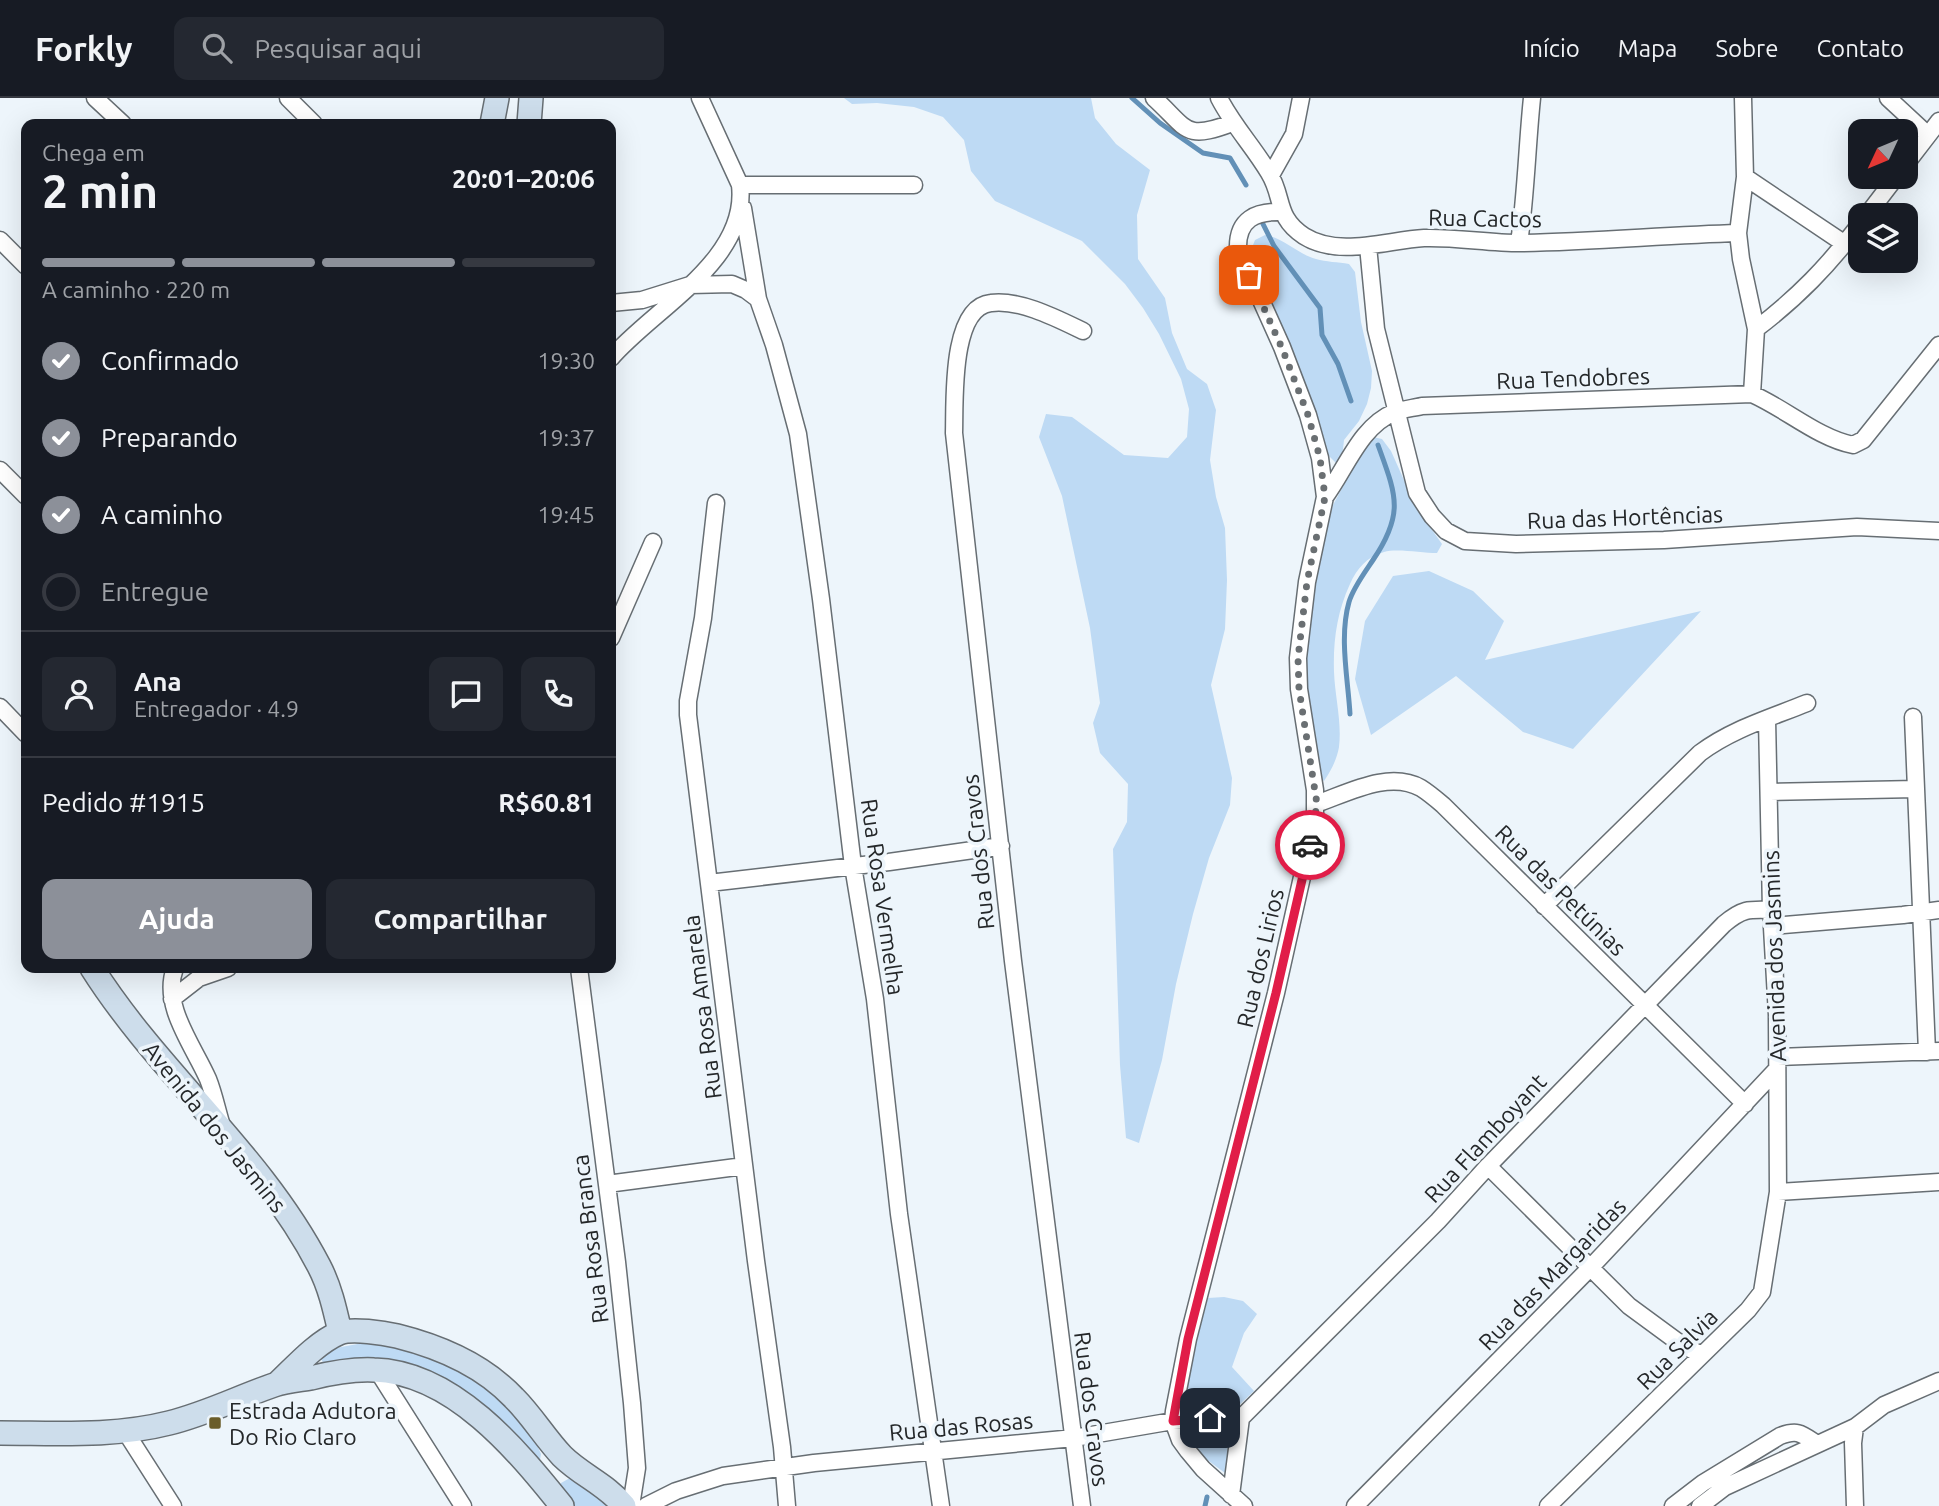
<!DOCTYPE html>
<html lang="pt">
<head>
<meta charset="utf-8">
<style>
  :root { --surface:#171b24; --page:#242831; --text:#f1f3f6; --muted:#9ea1a6; --line:#363941; --accent:#8c9099 }
  body { margin:0; font-family:Ubuntu,sans-serif; background:var(--page); color:var(--text); height:100vh; display:flex; flex-direction:column; font-size:26px; white-space:nowrap }
  * { box-sizing:border-box; margin:0 }
  p { font-size:23px; color:var(--muted) }
  .icon { flex:none; width:38px; height:38px; fill:none; stroke:currentColor; stroke-width:2; stroke-linecap:round; stroke-linejoin:round }
  .map { position:relative; flex:1; overflow:hidden }
  .side { position:absolute; left:21px; top:21px; width:595px; height:854px; display:flex; flex-direction:column; background:var(--surface); border-radius:14px; box-shadow:0 7px 28px #0002 }
  .side>* { flex:none }
  .needle { width:46px; rotate:226deg }
  .buttons { position:absolute; left:1848px; top:21px; display:grid; gap:14px }
  .buttons a { display:grid; place-items:center; width:70px; height:70px; border-radius:14px; background:var(--surface); box-shadow:0 7px 28px #0002; font-size:35px }
  .pin { position:absolute; display:grid; place-items:center; width:60px; height:60px; color:#fff; margin:-30px; border-radius:14px; box-shadow:0 4px 10px #0006 }
  .courier { position:absolute; display:grid; place-items:center; width:70px; height:70px; margin:-35px; border:5px solid #e11d48; border-radius:50%; background:#fff; color:#222; box-shadow:0 2px 9px #0007 }
  .summary em { font-style:normal; font-weight:600 }
  .summary div { display:flex; flex-direction:column-reverse }
  .summary { display:flex; align-items:center; justify-content:space-between; height:119px; padding:0 21px }
  h1 { font-size:46px; font-weight:600; line-height:52px }
  .bar { display:grid; grid-template-columns:repeat(4,1fr); gap:10px 7px; align-content:center; height:84px; padding:0 21px }
  .bar i { height:9px; border-radius:5px; background:var(--line) }
  .bar .current { background:var(--accent) }
  .bar p { grid-column:span 4 }
  .line { display:flex; align-items:center; gap:18px; padding:0 21px; border-top:2px solid var(--line) }
  .line div { flex:1 }
  .round { display:grid; place-items:center; flex:none; width:74px; height:74px; border-radius:14px; background:var(--page) }
  ol { padding:0 21px; list-style:none }
  li { display:flex; align-items:center; gap:21px; height:77px }
  li p { margin-inline-start:auto }
  li .icon { padding:7px; border-radius:50%; background:var(--accent); color:#fff; stroke-width:4 }
  li:last-child { color:var(--muted) }
  li i { width:38px; height:38px; border:4px solid var(--line); border-radius:50% }
  .action { display:flex; gap:14px; margin-top:auto; padding:14px 21px }
  .action a { flex:1; height:80px; border-radius:14px; background:var(--accent); color:#fff; font-size:28px; font-weight:600; line-height:80px; text-align:center }
  .action a+a { background:var(--page); color:var(--text) }
  header { display:flex; align-items:center; gap:42px; box-sizing:border-box; height:98px; padding:0 35px; background:var(--surface); border-bottom:2px solid var(--line) }
  header strong { font-size:33px }
  nav { display:flex; gap:38px; margin-inline-start:auto; font-size:24px }
  .search { width:490px; height:63px; background:var(--page); display:flex; align-items:center; gap:18px; box-sizing:border-box; padding:0 24px; border-radius:14px; color:var(--muted); font-size:26px }
  .map>svg:first-child { display:block }
</style>
</head>
<body>
<header>
<strong>Forkly</strong>
<div class="search"><svg class="icon" aria-label="search" viewBox="0 0 24 24"><circle cx="10" cy="10" r="6"/><path d="M15 15l6 6"/></svg>Pesquisar aqui</div>
<nav><a>Início</a><a>Mapa</a><a>Sobre</a><a>Contato</a></nav>
</header>
<div class="map">
<svg width="1939" height="1408" viewBox="0 0 1939 1408">
  <rect width="100%" height="100%" fill="#edf5fb"/>
  <!-- green -->
  <path fill="#bedaf4" d="M844 0H1091L1095 20 1116 46 1150 72 1137 117 1138 161 1165 200 1172 235 1187 271 1207 286 1216 312 1210 362 1216 399 1225 430 1227 482 1225 531 1211 587 1232 680 1230 707 1209 760 1193 816 1176 886 1162 962 1139 1045 1126 1040 1120 967 1113 751 1127 724 1128 686 1100 655 1093 625 1100 605 1090 530 1062 398 1039 339 1046 316 1072 319 1124 357 1168 360 1187 339 1189 311 1181 281 1159 236 1143 210 1125 186 1082 143 995 103 971 73 964 42 943 19 914 9 877 5 852 6Z
    M1265 137C1284 140 1297 156 1316 161 1326 164 1338 164 1349 166L1355 174 1361 224 1372 273 1371 290 1367 306 1359 323 1344 342 1342 360 1336 365 1328 357 1309 296 1291 250 1253 172 1250 155 1255 142Z
    M1373 339 1382 341 1391 353 1416 409 1442 446 1437 455C1422 455 1396 450 1384 454 1367 459 1357 470 1350 486 1337 514 1333 543 1334 574 1335 599 1342 624 1339 649 1337 661 1331 673 1324 683L1319 679 1304 559 1312 487 1333 407 1362 353Z
    M1429 473 1473 493 1504 523 1485 562 1701 513 1573 651 1523 634 1456 578 1371 637 1355 581 1365 523 1393 478Z
    M1224 1199 1243 1203 1257 1216 1244 1235 1232 1269 1254 1293 1238 1308 1185 1312 1181 1302 1208 1200Z
    M363 1245 403 1247 476 1276 531 1334 541 1356 540 1362 532 1360 501 1322 461 1292 325 1267 320 1260 325 1252Z
    M1230 1329 1225 1375 1198 1355 1185 1331Z
    M570 1380 583 1385 611 1408H569L559 1394 561 1385Z"/>
  <g fill="none" stroke-linecap="round" stroke-linejoin="round">
    <!-- stream -->
    <path stroke="#6290b7" stroke-width="5" d="M1132 0 1160 25 1203 55 1230 60 1246 87
      M1263 126 1274 148 1320 210 1322 237 1338 266 1351 303
      M1350 616C1348 581 1339 539 1349 504 1353 490 1365 474 1373 462 1405 415 1396 397 1378 347
      M1205 1408 1207 1399"/>
    <defs>
      <path id="street" d="M95 0 123 26
        M288 0 314 26
        M1154 0C1188 31 1184 43 1232 25
        M1219 0C1234 29 1253 48 1269 75 1284 99 1275 119 1304 138 1339 160 1387 142 1424 140 1456 139 1488 145 1520 145 1593 144 1666 137 1738 135
        M1743 0 1745 79 1738 135 1741 161 1756 231 1752 296
        M1888 0 1928 37
        M1906 66 1939 23
        M1271 77 1294 36 1301 0
        M1745 79 1845 146
        M740 87H914
        M743 110 758 201
        M1867 117 1896 79
        M0 142 26 168
        M1519 145C1526 97 1527 48 1532 0
        M1368 148 1376 231 1417 395 1432 418 1446 433 1465 443 1516 446 1664 442 1857 429 1939 433
        M611 205 642 202 690 187 732 186 746 192 758 201 774 247 798 336 821 501 853 768 875 901 899 1116 941 1408
        M1756 231C1798 199 1828 168 1860 126
        M611 260C653 211 749 162 740 87L700 0
        M0 372 26 398
        M1325 399C1346 371 1360 328 1395 314 1403 311 1414 310 1422 308L1752 296C1786 311 1818 340 1853 347L1863 342 1939 247
        M716 405 703 520 688 603V617L756 1163 782 1349 787 1408
        M611 540 653 444
        M0 609 26 636
        M1913 619 1927 954
        M1770 694 1916 691
        M1316 706C1348 695 1389 672 1421 690 1429 695 1436 701 1443 707L1745 1006
        M709 785 889 764 1001 748
        M1544 808 1700 655C1732 631 1770 620 1807 605
        M1772 828 1903 817 1939 812
        M175 870C161 907 193 947 208 981 214 996 217 1012 222 1028
        M579 870 617 1164 632 1305 637 1370 631 1408
        M172 901 199 880 228 870
        M1777 959 1939 953
        M1488 1068 1629 1208 1678 1244 1701 1257
        M607 1086 744 1068
        M1778 1094 1939 1084
        M377 1272 463 1408
        M125 1333 173 1408
        M1231 1397 1241 1320 1438 1123 1488 1068 1724 826C1742 811 1748 811 1771 812
        M646 1408 676 1393 723 1378 814 1365 1074 1340 1173 1323 1241 1320
        M1082 1408 1013 863 954 335C955 304 950 209 991 205 1020 201 1058 221 1083 233
        M1244 1408 1203 1371 1188 1353 1180 1342 1173 1323 1174 1313 1188 1241 1276 895 1315 721V692L1299 591 1298 560 1307 484 1325 399 1320 360 1308 317 1282 249 1238 151C1237 121 1256 113 1282 114
        M1355 1408 1591 1169 1777 971
        M1548 1408 1748 1212 1762 1194 1778 1094 1777 917 1771 812 1767 621
        M1673 1408 1703 1385 1780 1338C1798 1331 1802 1336 1817 1346
        M1700 1408 1725 1389 1855 1329
        M1855 1408 1853 1345 1855 1329 1884 1307 1939 1283"/>
      <path id="secondary" d="M492 26 497 0
        M529 26 531 0
        M92 870C159 976 261 1056 319 1168 330 1189 335 1212 340 1234
        M277 1286C295 1269 316 1245 339 1235 352 1230 384 1235 397 1238 441 1249 483 1267 514 1300 532 1318 545 1340 562 1358 581 1377 607 1387 624 1408
        M0 1335C56 1335 114 1339 169 1325 206 1316 239 1299 274 1287 286 1283 299 1282 311 1280 331 1275 353 1271 374 1272 453 1274 517 1352 562 1408"/>
    </defs>
    <!-- street casing -->
    <use href="#street" stroke="#676e73" stroke-width="19"/>
    <!-- secondary casing -->
    <use href="#secondary" stroke="#676e73" stroke-width="26"/>
    <!-- street -->
    <use href="#street" stroke="#fff" stroke-width="16"/>
    <!-- secondary -->
    <use href="#secondary" stroke="#cdddeb" stroke-width="23"/>
  </g>
  <g fill="none" stroke-linecap="round" stroke-linejoin="round">
    <!-- done -->
    <path stroke="#6a6f72" stroke-width="7" stroke-dasharray="0 12.6" d="M1249 177 1282 250 1308 317 1320 360 1325 399 1307 484 1298 560 1299 591 1317 706 1310 747"/>
    <!-- route -->
    <path stroke="#e11d48" stroke-width="9" d="M1210 1320 1173 1323 1188 1241 1276 895 1310 747"/>
  </g>
  <!-- markers -->
  <rect fill="#6a5d2a" stroke="#edf5fb" stroke-width="2.5" x="208" y="1318" width="14" height="14" rx="3.5"/>
  <g text-anchor="middle" dominant-baseline="central" stroke-width="7" stroke-linejoin="round" paint-order="stroke">
    <!-- street labels -->
    <g font-size="23" fill="#242729" stroke="#edf5fb">
      <text transform="translate(1485 120) rotate(1)">Rua Cactos</text>
      <text transform="translate(1573 280) rotate(-2)">Rua Tendobres</text>
      <text transform="translate(1625 419) rotate(-2)">Rua das Hortências</text>
      <text transform="translate(978 754) rotate(-96)">Rua dos Cravos</text>
      <text transform="translate(1561 792) rotate(45)">Rua das Petúnias</text>
      <text transform="translate(883 799) rotate(82)">Rua Rosa Vermelha</text>
      <text transform="translate(1774 858) rotate(-92)">Avenida dos Jasmins</text>
      <text transform="translate(1260 860) rotate(-77)">Rua dos Lirios</text>
      <text transform="translate(702 909) rotate(-97)">Rua Rosa Amarela</text>
      <text transform="translate(215 1029) rotate(51)">Avenida dos Jasmins</text>
      <text transform="translate(1485 1040) rotate(-47)">Rua Flamboyant</text>
      <text transform="translate(590 1141) rotate(-97)">Rua Rosa Branca</text>
      <text transform="translate(1552 1176) rotate(-46)">Rua das Margaridas</text>
      <text transform="translate(1677 1251) rotate(-45)">Rua Salvia</text>
      <text transform="translate(1092 1311) rotate(83)">Rua dos Cravos</text>
      <text transform="translate(961 1328) rotate(-5)">Rua das Rosas</text>
    </g>
    <!-- poi labels -->
    <g font-size="23" fill="#242729" stroke="#edf5fb" text-anchor="start">
      <text x="229" y="1312">Estrada Adutora<tspan x="229" dy="26">Do Rio Claro</tspan></text>
    </g>
  </g>
</svg>
<div class="buttons">
<a><svg class="needle" viewBox="-14 -14 28 28"><path d="M0-13l5 13h-10z" fill="#e53935"/><path d="M0 13l5-13h-10z" fill="#9ea1a6"/></svg></a>
<a><svg class="icon" aria-label="layers" viewBox="0 0 24 24"><path d="M12 4l9 5-9 5-9-5zM3 14l9 5 9-5"/></svg></a>
</div>
<div class="pin" style="left:1249px;top:177px;background:#ea580c"><svg class="icon" aria-label="bag" viewBox="0 0 24 24"><path d="M5 8h14l-1 12H6zM9 8a3 3 0 0 1 6 0"/></svg></div>
<div class="pin" style="left:1210px;top:1320px;background:#1f2937"><svg class="icon" aria-label="home" viewBox="0 0 24 24"><path d="M3 11l9-7 9 7M6 9v11h12V9"/></svg></div>
<div class="courier" style="left:1310px;top:747px"><svg class="icon" aria-label="car" viewBox="0 0 24 24"><path d="M5 17H2v-5l4-1 3-4h7l3 4 3 1v5h-3M9 17h6M6 11h13"/><circle cx="7" cy="17" r="2"/><circle cx="17" cy="17" r="2"/></svg></div>
<section class="side">
<div class="summary"><div><h1>2 min</h1><p>Chega em</p></div><em>20:01–20:06</em></div>
<div class="bar"><i class="current"></i><i class="current"></i><i class="current"></i><i></i><p>A caminho · 220 m</p></div>
<ol>
<li><svg class="icon" aria-label="check" viewBox="0 0 24 24"><path d="M5 12l5 5 9-10"/></svg>Confirmado<p>19:30</p></li>
<li><svg class="icon" aria-label="check" viewBox="0 0 24 24"><path d="M5 12l5 5 9-10"/></svg>Preparando<p>19:37</p></li>
<li><svg class="icon" aria-label="check" viewBox="0 0 24 24"><path d="M5 12l5 5 9-10"/></svg>A caminho<p>19:45</p></li>
<li><i></i>Entregue</li>
</ol>
<div class="line" style="height:126px"><a class="round"><svg class="icon" aria-label="person" viewBox="0 0 24 24"><circle cx="12" cy="8" r="4"/><path d="M4 21q1-7 8-7t8 7"/></svg></a><div><b>Ana</b><p>Entregador · 4.9</p></div><a class="round"><svg class="icon" aria-label="chat" viewBox="0 0 24 24"><path d="M4 5h16v11H9l-5 4z"/></svg></a><a class="round"><svg class="icon" aria-label="phone" viewBox="0 0 24 24"><path d="M5 4h4l2 5-3 2q2 4 5 5l2-3 5 2v4C11 20 4 13 5 4z"/></svg></a></div>
<div class="line" style="height:91px"><div>Pedido #1915</div><b>R$60.81</b></div>
<div class="action"><a>Ajuda</a><a>Compartilhar</a></div>
</section>
</div>
</body>
</html>
